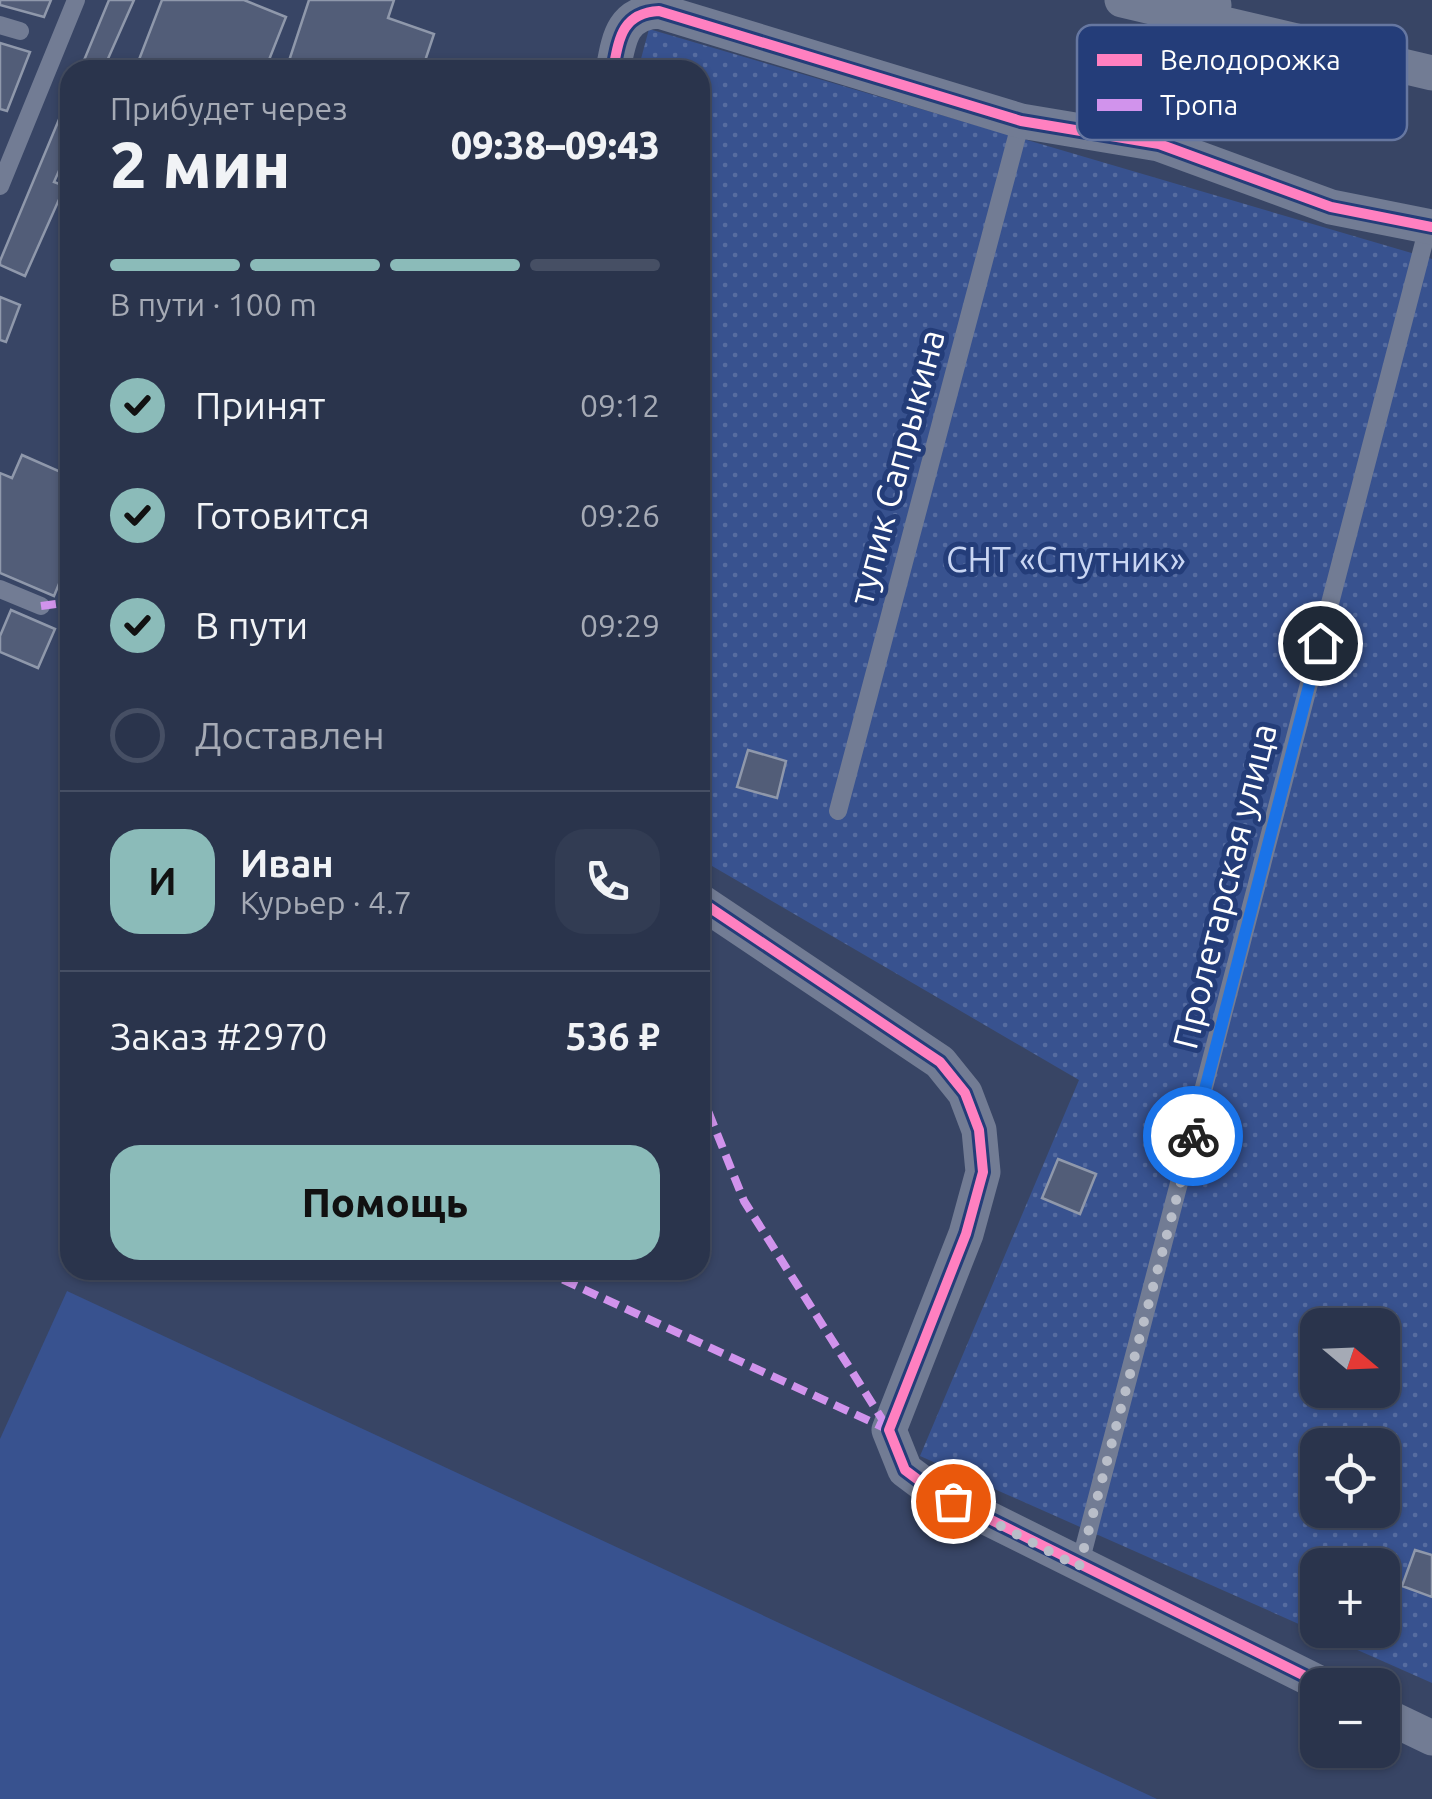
<!DOCTYPE html>
<html lang="ru">
<head>
<meta charset="utf-8">
<style>
  :root { --surface:#2a344c; --page:#323c53; --text:#f1f3f6; --muted:#a5aab5; --line:#464f64; --accent:#8bbbb9 }
  body { margin:0; font-family:Ubuntu,sans-serif; background:var(--page); color:var(--text); height:100vh; display:flex; flex-direction:column; font-size:38px; white-space:nowrap }
  * { box-sizing:border-box; margin:0 }
  p { font-size:32px; color:var(--muted) }
  .icon { flex:none; width:55px; height:55px; fill:none; stroke:currentColor; stroke-width:2; stroke-linecap:round; stroke-linejoin:round }
  .map { position:relative; flex:1; overflow:hidden }
  .side { position:absolute; left:60px; top:60px; width:650px; height:1220px; display:flex; flex-direction:column; background:var(--surface); border-radius:30px; box-shadow:0 2px 8px #0004,0 0 0 2px var(--line) }
  .side>* { flex:none }
  .needle { width:65px; rotate:109deg }
  .controls { position:absolute; left:1300px; top:1308px; display:grid; gap:20px }
  .controls a { display:grid; place-items:center; width:100px; height:100px; border-radius:20px; background:var(--surface); box-shadow:0 2px 8px #0004,0 0 0 2px var(--line); font-size:50px }
  .pin { position:absolute; display:grid; place-items:center; width:85px; height:85px; color:#fff; margin:-42px; border:5px solid #fff; border-radius:50%; box-shadow:0 2px 10px #0007 }
  .courier { position:absolute; display:grid; place-items:center; width:100px; height:100px; margin:-50px; border:8px solid #1a73e8; border-radius:50%; background:#fff; color:#222; box-shadow:0 2px 12px #0007 }
  .headline em { font-style:normal; font-weight:800 }
  .headline div { display:flex; flex-direction:column-reverse }
  .headline { display:flex; align-items:center; justify-content:space-between; height:170px; padding:0 50px }
  h1 { font-size:65px; font-weight:800; line-height:75px }
  .bar { display:grid; grid-template-columns:repeat(4,1fr); gap:15px 10px; align-content:center; height:120px; padding:0 50px }
  .bar i { height:12px; border-radius:8px; background:var(--line) }
  .bar .current { background:var(--accent) }
  .bar p { grid-column:span 4 }
  .line { display:flex; align-items:center; gap:25px; padding:0 50px; border-top:2px solid var(--line) }
  .line div { flex:1 }
  .round { display:grid; place-items:center; flex:none; width:105px; height:105px; border-radius:30px; background:var(--page) }
  ol { padding:0 50px; list-style:none }
  li { display:flex; align-items:center; gap:30px; height:110px }
  li p { margin-inline-start:auto }
  li .icon { padding:10px; border-radius:50%; background:var(--accent); color:#111; stroke-width:4 }
  li:last-child { color:var(--muted) }
  li i { width:55px; height:55px; border:5px solid var(--line); border-radius:50% }
  .cta { display:flex; gap:20px; margin-top:auto; padding:20px 50px }
  .cta a { flex:1; height:115px; border-radius:30px; background:var(--accent); color:#111; font-size:40px; font-weight:800; line-height:115px; text-align:center }
  .map>svg:first-child { display:block }
</style>
</head>
<body>
<div class="map">
<svg width="1432" height="1799" viewBox="0 0 1432 1799">
  <defs>
    <pattern id="garden-dots" width="8" height="8" patternUnits="userSpaceOnUse" patternTransform="scale(2.5)"><rect width="8" height="8" fill="#38528f"/><path d="M2 2h.1M6 6h.1" fill="none" stroke="#566ca0" stroke-width="1.8" stroke-linecap="round"/></pattern>
  </defs>
  <rect width="100%" height="100%" fill="#384565"/>
  <!-- park -->
  <path fill="#38528f" d="M67 1291 1157 1799H0V1439Z"/>
  <!-- garden -->
  <path fill="url(#garden-dots)" fill-rule="evenodd" d="M649 29 1432 259V1683L920 1456 1079 1080 700 859V70H638ZM1318 1325H1382V1390H1318ZM1318 1445H1382V1510H1318ZM1318 1565H1382V1630H1318Z"/>
  <!-- building -->
  <path fill="#525d78" stroke="#8f98ab" stroke-width="2.5" d="M0 0H51L44 17 0 5Z
    M109 0H134L103 70H80Z
    M162 0H244L286 17 265 70H135Z
    M309 0H394L388 18 434 34 422 70H286Z
    M0 43 30 52 7 111 0 109Z
    M70 93V146L54 182 65 186 25 276 0 265V261Z
    M0 297 20 305 6 342 0 340Z
    M22 455 70 476V557L54 596 0 573V473L12 478Z
    M11 610 55 629 38 668 0 652V636Z
    M748 750 786 761 777 798 737 787Z
    M1058 1159 1096 1174 1080 1214 1042 1198Z
    M1415 1550 1432 1555V1597L1402 1586Z"/>
  <g fill="none" stroke-linecap="round" stroke-linejoin="round">
    <!-- lane -->
    <path stroke="#727c94" stroke-width="18" d="M0 25 20 31
      M0 186 76 0
      M0 589 41 606
      M838 811 1021 121
      M1079 1567 1428 227"/>
    <!-- street -->
    <path stroke="#727c94" stroke-width="35" d="M1122 0 1432 73
      M613 70C619 38 622 13 659 11L1021 121 1159 144 1331 207 1432 227
      M1159 144 1173 87 1214 5
      M700 901 940 1062 965 1093 979 1130 983 1172 966 1234 889 1430 905 1470 933 1491 1323 1685
      M1382 1714 1432 1738"/>
    <!-- quiet -->
    <path stroke="#d193ec" stroke-width="8" stroke-dasharray="15 8" stroke-linecap="butt" d="M41 606 70 602
      M700 1091 744 1201 889 1430
      M542 1270 889 1430"/>
    <defs>
      <path id="cycleway" d="M613 70C619 38 622 13 659 11L1021 121 1159 144 1331 207 1432 227
        M700 901 940 1062 965 1093 979 1130 983 1172 966 1234 889 1430 905 1470 933 1491 1323 1685"/>
    </defs>
    <!-- cycleway casing -->
    <use href="#cycleway" stroke="#243d79" stroke-width="16"/>
    <!-- cycleway -->
    <use href="#cycleway" stroke="#ff80c0" stroke-width="10"/>
  </g>
  <g fill="none" stroke-linecap="round" stroke-linejoin="round">
    <!-- done -->
    <path stroke="#b9bec9" stroke-width="10" stroke-dasharray="0 18" d="M953 1501 1079 1567 1193 1136"/>
    <!-- route -->
    <path stroke="#1a73e8" stroke-width="12" d="M1193 1136 1320 643"/>
  </g>
  <g text-anchor="middle" dominant-baseline="central" stroke-width="10" stroke-linejoin="round" paint-order="stroke">
    <!-- street labels -->
    <g font-size="35" fill="#fff" stroke="#243d79">
      <text transform="translate(896 467) rotate(-75)">тупик Сапрыкина</text>
      <text transform="translate(1224 886) rotate(-76)">Пролетарская улица</text>
    </g>
    <!-- park labels -->
    <g font-size="35" fill="#c9d6f3" stroke="#243d79">
      <text x="1066" y="559">СНТ «Спутник»</text>
    </g>
  </g>
  <!-- legend -->
  <rect x="1077" y="25" width="330" height="115" rx="15" fill="#243d79" stroke="#6677a1" stroke-width="2.5"/>
  <rect x="1097" y="54" width="45" height="12" fill="#ff80c0"/>
  <rect x="1097" y="99" width="45" height="12" fill="#d193ec"/>
  <g font-size="28" fill="#fff">
    <text x="1160" y="70">Велодорожка</text>
    <text x="1160" y="115">Тропа</text>
  </g>
</svg>
<div class="controls">
<a><svg class="needle" viewBox="-14 -14 28 28"><path d="M0-13l5 13h-10z" fill="#e53935"/><path d="M0 13l5-13h-10z" fill="#a5aab5"/></svg></a>
<a><svg class="icon" aria-label="locate" viewBox="0 0 24 24"><circle cx="12" cy="12" r="6"/><path d="M12 2v4M12 18v4M2 12h4M18 12h4"/></svg></a>
<a>+</a>
<a>−</a>
</div>
<div class="pin" style="left:953px;top:1501px;background:#ea580c"><svg class="icon" aria-label="bag" viewBox="0 0 24 24"><path d="M5 8h14l-1 12H6zM9 8a3 3 0 0 1 6 0"/></svg></div>
<div class="pin" style="left:1320px;top:643px;background:#1f2937"><svg class="icon" aria-label="home" viewBox="0 0 24 24"><path d="M3 11l9-7 9 7M6 9v11h12V9"/></svg></div>
<div class="courier" style="left:1193px;top:1136px"><svg class="icon" aria-label="bike" viewBox="0 0 24 24"><circle cx="6" cy="16" r="4"/><circle cx="18" cy="16" r="4"/><path d="M6 16l4-8h5l3 8M10 8l3 8H6M13 5h3"/></svg></div>
<section class="side">
<div class="headline"><div><h1>2 мин</h1><p>Прибудет через</p></div><em>09:38–09:43</em></div>
<div class="bar"><i class="current"></i><i class="current"></i><i class="current"></i><i></i><p>В пути · 100 m</p></div>
<ol>
<li><svg class="icon" aria-label="check" viewBox="0 0 24 24"><path d="M5 12l5 5 9-10"/></svg>Принят<p>09:12</p></li>
<li><svg class="icon" aria-label="check" viewBox="0 0 24 24"><path d="M5 12l5 5 9-10"/></svg>Готовится<p>09:26</p></li>
<li><svg class="icon" aria-label="check" viewBox="0 0 24 24"><path d="M5 12l5 5 9-10"/></svg>В пути<p>09:29</p></li>
<li><i></i>Доставлен</li>
</ol>
<div class="line" style="height:180px"><b class="round" style="background:var(--accent);color:#111">И</b><div><b>Иван</b><p>Курьер · 4.7</p></div><a class="round"><svg class="icon" aria-label="phone" viewBox="0 0 24 24"><path d="M5 4h4l2 5-3 2q2 4 5 5l2-3 5 2v4C11 20 4 13 5 4z"/></svg></a></div>
<div class="line" style="height:130px"><div>Заказ #2970</div><b>536 ₽</b></div>
<div class="cta"><a>Помощь</a></div>
</section>
</div>
</body>
</html>
